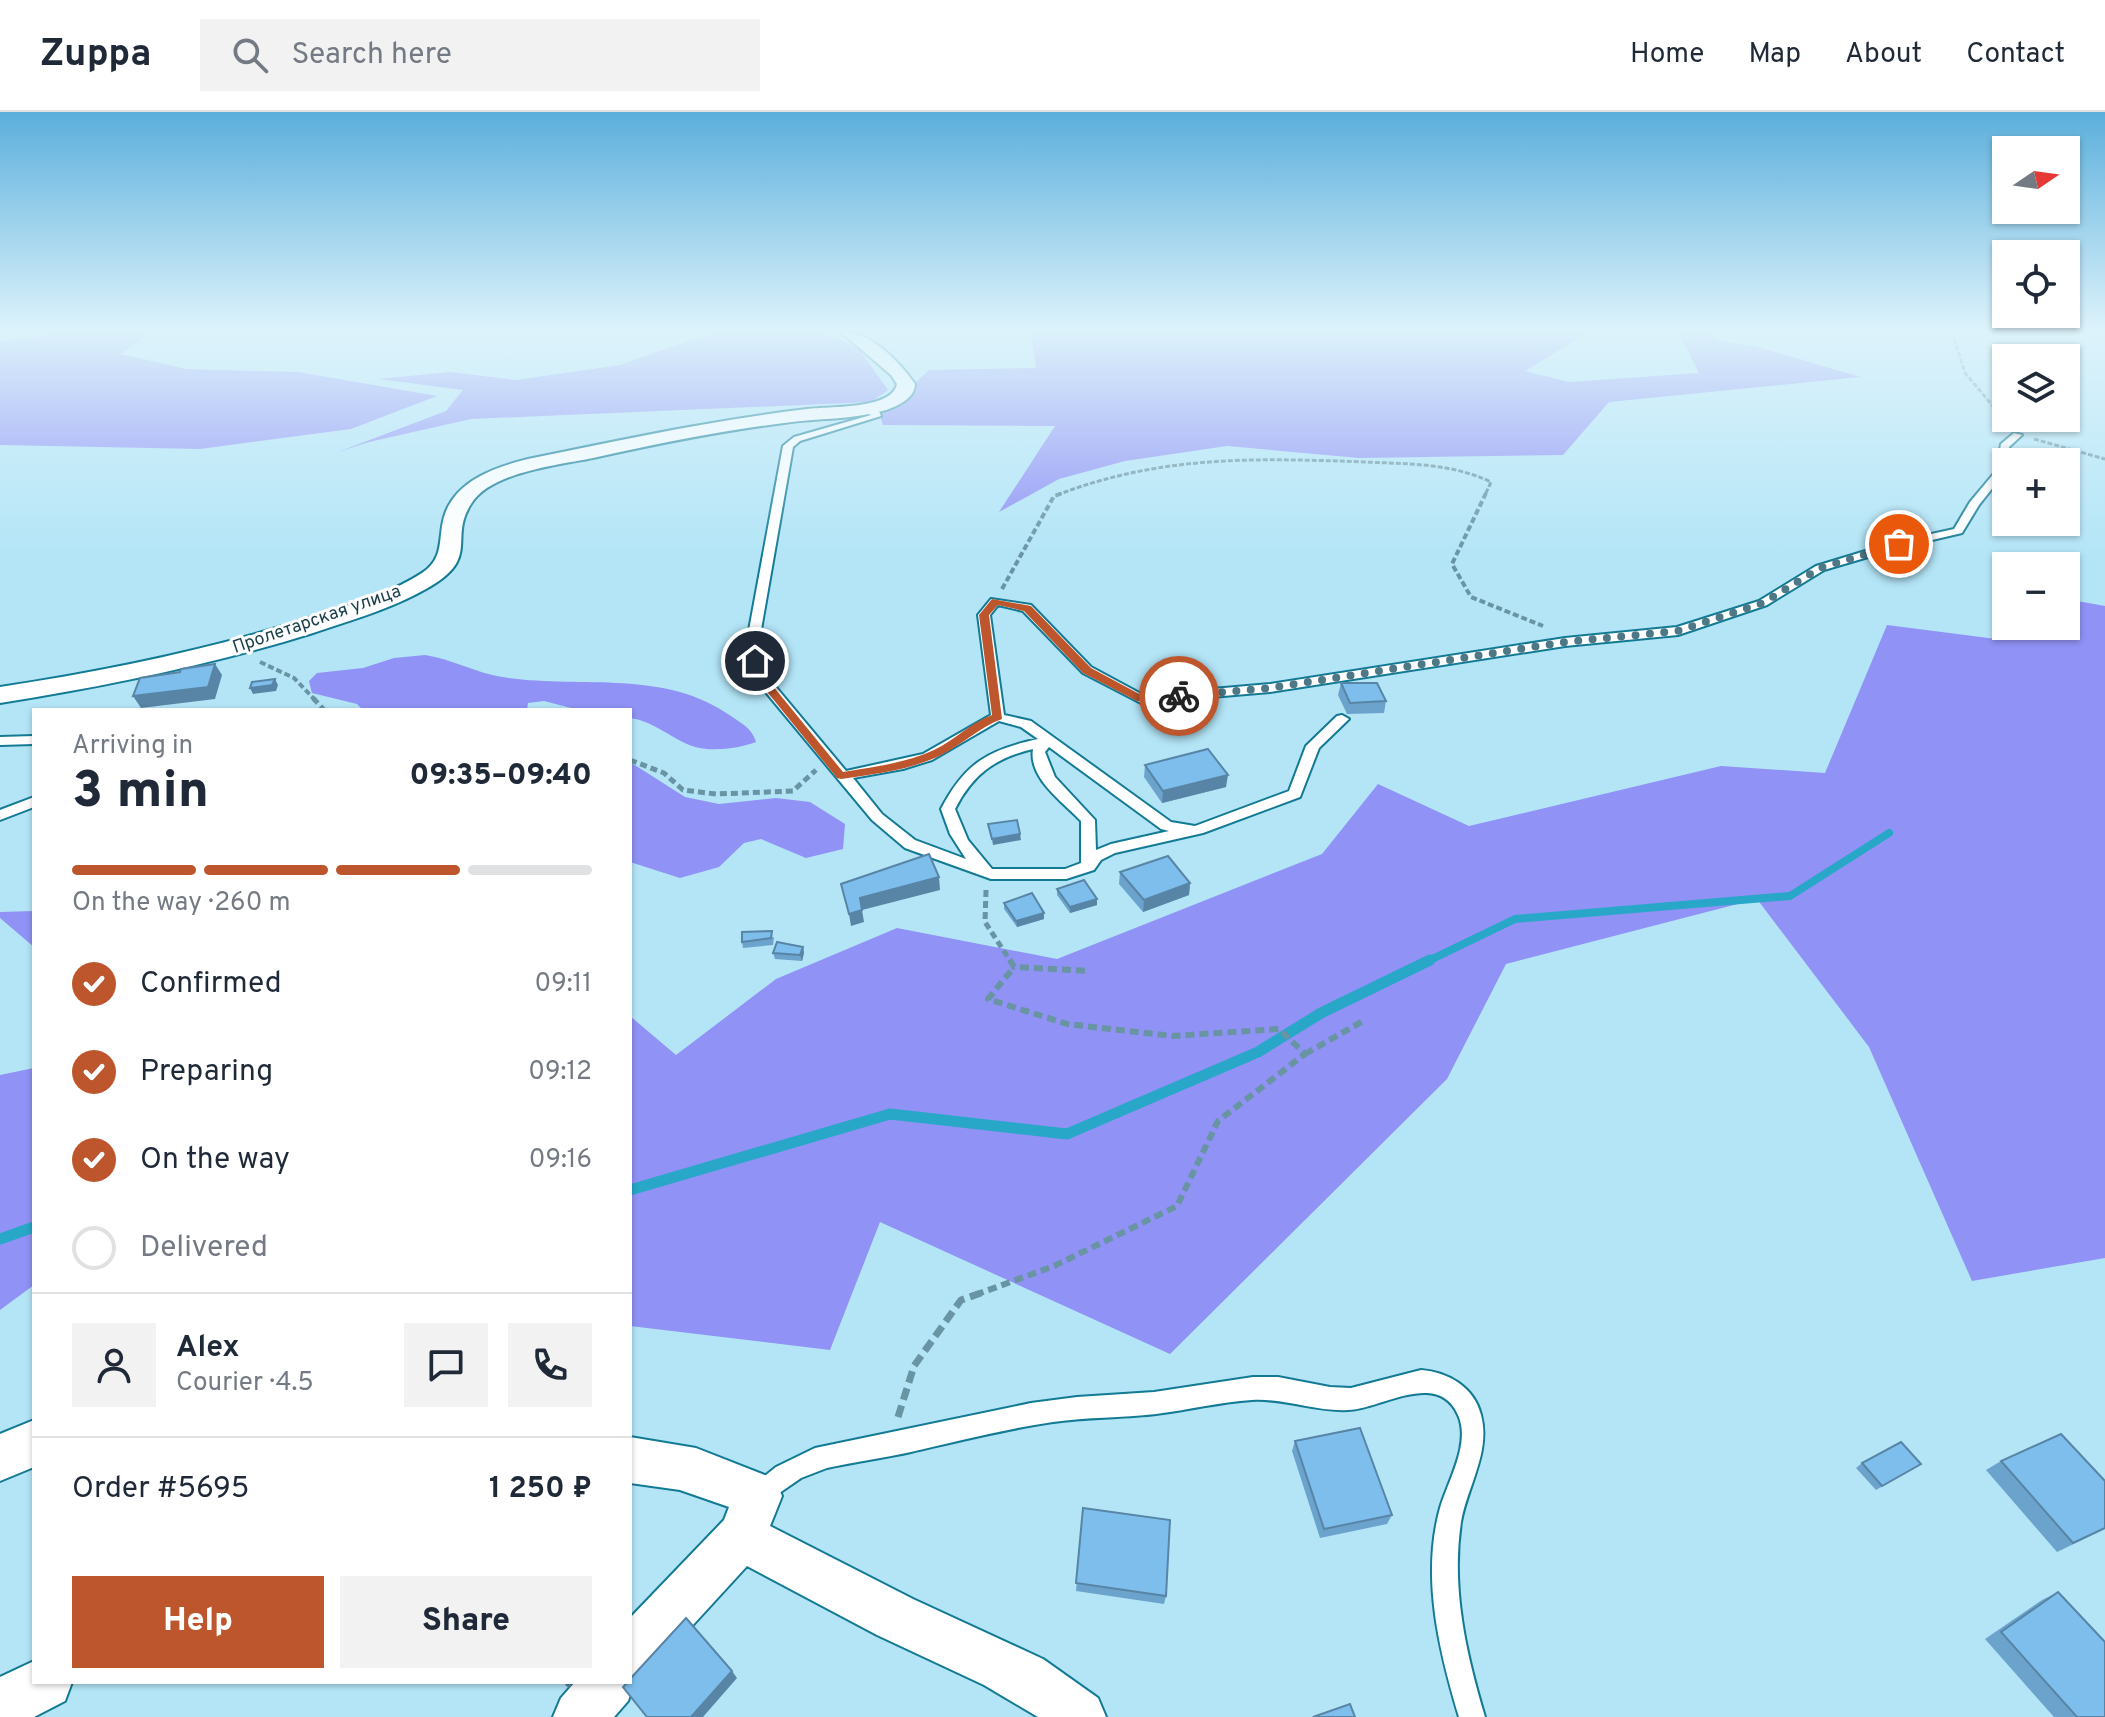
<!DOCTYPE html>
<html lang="en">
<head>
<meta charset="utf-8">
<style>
  :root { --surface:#fff; --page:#f2f2f3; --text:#1f2937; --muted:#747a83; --line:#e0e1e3; --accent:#bd562c }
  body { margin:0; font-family:Overpass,sans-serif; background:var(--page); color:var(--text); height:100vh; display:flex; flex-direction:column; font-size:30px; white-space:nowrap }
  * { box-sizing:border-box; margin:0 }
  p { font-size:26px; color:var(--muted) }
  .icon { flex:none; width:44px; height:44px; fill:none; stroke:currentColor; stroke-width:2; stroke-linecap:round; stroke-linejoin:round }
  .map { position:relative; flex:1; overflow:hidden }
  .panel { position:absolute; left:32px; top:596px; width:600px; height:976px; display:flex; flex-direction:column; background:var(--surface); border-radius:0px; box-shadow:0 2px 6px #0004 }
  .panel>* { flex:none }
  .needle { width:52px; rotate:77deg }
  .controls { position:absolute; left:1992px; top:24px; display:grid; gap:16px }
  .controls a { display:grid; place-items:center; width:88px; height:88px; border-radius:0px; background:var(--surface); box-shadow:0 2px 6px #0004; font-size:40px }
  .pin { position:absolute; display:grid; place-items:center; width:68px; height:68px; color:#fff; margin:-34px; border:4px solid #fff; border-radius:50%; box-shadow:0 2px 8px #0007 }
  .courier { position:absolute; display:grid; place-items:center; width:80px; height:80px; margin:-40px; border:6px solid #bd562c; border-radius:50%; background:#fff; color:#222; box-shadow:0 2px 10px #0007 }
  .overview em { font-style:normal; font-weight:800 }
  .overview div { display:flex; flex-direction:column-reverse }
  .overview { display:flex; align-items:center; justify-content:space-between; height:136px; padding:0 40px }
  h1 { font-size:52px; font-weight:800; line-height:60px }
  .bar { display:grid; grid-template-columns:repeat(4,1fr); gap:12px 8px; align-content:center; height:96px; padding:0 40px }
  .bar i { height:10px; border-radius:6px; background:var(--line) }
  .bar .selected { background:var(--accent) }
  .bar p { grid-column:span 4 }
  .line { display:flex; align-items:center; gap:20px; padding:0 40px; border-top:2px solid var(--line) }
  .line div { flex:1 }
  .round { display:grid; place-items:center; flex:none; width:84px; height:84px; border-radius:0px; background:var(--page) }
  ol { padding:0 40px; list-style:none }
  li { display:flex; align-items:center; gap:24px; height:88px }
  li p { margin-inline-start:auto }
  li .icon { padding:8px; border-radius:50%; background:var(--accent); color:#fff; stroke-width:4 }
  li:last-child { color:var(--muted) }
  li i { width:44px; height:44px; border:4px solid var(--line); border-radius:50% }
  .button { display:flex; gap:16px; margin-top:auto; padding:16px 40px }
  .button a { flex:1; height:92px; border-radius:0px; background:var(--accent); color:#fff; font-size:32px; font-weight:800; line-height:92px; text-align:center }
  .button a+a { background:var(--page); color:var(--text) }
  header { display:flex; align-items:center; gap:48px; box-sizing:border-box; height:112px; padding:0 40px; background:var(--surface); border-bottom:2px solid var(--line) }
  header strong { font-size:38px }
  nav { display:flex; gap:44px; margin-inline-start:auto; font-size:28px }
  .search { width:560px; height:72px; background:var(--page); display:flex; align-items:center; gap:20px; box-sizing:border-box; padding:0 28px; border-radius:0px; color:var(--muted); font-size:30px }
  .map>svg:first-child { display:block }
</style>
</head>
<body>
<header>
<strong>Zuppa</strong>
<div class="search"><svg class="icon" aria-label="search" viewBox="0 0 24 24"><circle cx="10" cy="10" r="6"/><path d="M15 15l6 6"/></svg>Search here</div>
<nav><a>Home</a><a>Map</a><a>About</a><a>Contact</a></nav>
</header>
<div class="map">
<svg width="2105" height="1605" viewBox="0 0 2105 1605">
  <rect width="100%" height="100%" fill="#b3e5f7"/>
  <!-- forest -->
  <path fill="#9092f5" d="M46 220H151L121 242 186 257 298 260 437 284 351 317 200 337 0 333V229L36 225Z
    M713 220H825L859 237 888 278 871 290 471 307 369 330 338 340 446 299 463 278 379 267 450 260 516 268 620 253Z
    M1031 220H1589L1525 259 1569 270 1699 261 1678 220H1713L1720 229 1755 234 1860 265 1609 290 1563 343 1359 346 1227 334 1125 349 1059 367 999 400 1055 314 883 313 880 304 929 258 1036 256Z
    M2066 487 2105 494V1146L1972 1169 1869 935 1757 787 1506 852 1447 967 1170 1242 880 1110 830 1238 630 1214V904L676 943 776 867 897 816 1057 847 1322 742 1378 672 1469 714 1721 654 1825 661 1887 513 2004 528 2006 512 2066 514Z
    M425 543C452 547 476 561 502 565 578 577 664 556 731 604 742 612 752 616 756 630 738 637 705 641 687 632 667 623 652 609 630 606V598H579L544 589 528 591 527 598H363L357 592 312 581 309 569 317 561 363 556 394 546Z
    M630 650 685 685 719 692 776 686 810 690 845 712 843 737 806 746 761 727 744 731 719 755 680 766 630 750Z
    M34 799V835L0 806V800Z
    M34 956V1173L0 1198V963Z"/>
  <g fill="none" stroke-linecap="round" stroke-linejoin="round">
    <!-- stream-far1 -->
    <path stroke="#28a7c9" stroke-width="8" d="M1426 850 1515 807 1790 784 1889 721"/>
    <!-- stream -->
    <path stroke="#28a7c9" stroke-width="11" d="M630 1078 890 1002 1067 1022 1258 940 1321 901 1430 848
      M0 1127 34 1115"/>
    <defs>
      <path id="lane" d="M863 294 878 297 881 304 800 329 793 335 759 529 761 549 770 568 846 659 923 642 991 603 978 503 991 487 1031 493 1091 555 1143 583 1270 572 1565 526 1677 515 1759 489 1816 454 1895 430 1954 417 1970 390 1996 359 2001 332 2014 321 2022 323 2009 335 2006 359 1979 393 1962 421 1902 435 1824 458 1767 493 1678 523 1565 534 1270 580 1141 591 1083 561 1023 499 998 493 990 503 1004 603 1031 609 1171 710 1195 714 1289 679 1306 634 1337 604 1342 603 1349 607 1319 636 1300 685 1203 721 1115 741 1101 748 1094 758 1066 767H991L905 736 872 708 759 572 749 549 747 529 783 334 794 325 871 303 858 297ZM999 609 1021 615 1038 627C988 638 965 651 941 697L950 722 966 747 915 728 882 702 853 666 903 657 932 648ZM1049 635 1161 717 1169 719 1111 732 1096 738 1095 708 1055 665 1045 640ZM1033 637C1028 666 1063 690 1081 709V751L1065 757H992L968 728 955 697C973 662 995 646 1033 637Z
        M34 624V632L0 633V625Z
        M34 685V695L0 708V698Z
        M1421 1258C1448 1260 1474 1275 1481 1303 1491 1340 1467 1375 1461 1410 1451 1476 1466 1542 1485 1605H1459C1439 1539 1421 1464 1440 1396 1448 1369 1471 1331 1458 1303 1438 1257 1381 1297 1348 1298 1316 1300 1285 1286 1252 1288 1220 1290 1188 1298 1156 1302 1122 1306 1087 1305 1053 1310 1005 1317 958 1329 911 1340 883 1346 855 1350 827 1356L801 1366 759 1395 751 1391 747 1383 751 1375 776 1355 815 1336 1031 1291 1077 1285 1154 1280 1253 1265H1278L1330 1275 1351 1276Z"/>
      <path id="street" d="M841 220C870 219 898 248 915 272 915 286 898 294 886 298 853 308 817 306 784 311 719 319 656 332 593 346 559 353 490 360 471 392 448 428 482 446 426 477 391 497 351 508 313 521 211 553 106 574 0 591V575C105 559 208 538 309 506 347 494 388 483 422 461 446 445 437 425 445 402 457 368 496 355 528 347 621 328 713 308 807 297 829 294 892 298 897 272L891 263Z
        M34 1308V1355L0 1369V1322Z
        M630 1325 696 1336 775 1367 782 1384 770 1414 913 1487 1043 1547 1098 1586 1106 1605H1038L984 1573 877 1523 747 1454 648 1562 635 1568 628 1589 614 1605H553L561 1586 575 1570H630V1506L724 1408 729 1395 680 1378 630 1371Z
        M34 1549V1570H72L65 1589 34 1605H0V1565Z"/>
    </defs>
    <!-- lane casing -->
    <use href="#lane" stroke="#137a94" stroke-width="4"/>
    <!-- street casing -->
    <use href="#street" stroke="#137a94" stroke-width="4"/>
    <!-- path-far4 -->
    <path stroke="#6894a3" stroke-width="3" stroke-dasharray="5 2" stroke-linecap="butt" d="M1952 220 1965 261 2009 313
      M2034 327 2105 347
      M1057 383C1161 343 1256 346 1365 350 1408 352 1451 351 1491 370L1485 383"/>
    <!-- path-far3 -->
    <path stroke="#6894a3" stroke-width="4" stroke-dasharray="6 3" stroke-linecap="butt" d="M1486 381 1452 452 1471 485 1543 514
      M1002 477 1054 384 1063 381
      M260 550 294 566 315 588"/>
    <!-- path-far2 -->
    <path stroke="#6894a3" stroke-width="5" stroke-dasharray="7 4" stroke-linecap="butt" d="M313 586 324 598
      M630 648 664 661 683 678 716 682 793 679 816 658
      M986 778 985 810 1011 850"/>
    <!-- path-far1 -->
    <path stroke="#6894a3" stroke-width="6" stroke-dasharray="9 5" stroke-linecap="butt" d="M1010 848 1014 855 1088 859
      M1305 942 1363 909
      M975 1183 1054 1154 1177 1094 1218 1009 1305 942 1279 917 1172 924 1067 912 988 887 1014 855"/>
    <!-- path -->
    <path stroke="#6894a3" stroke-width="7" stroke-dasharray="12 6" stroke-linecap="butt" d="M898 1305 914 1254 961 1188 981 1181"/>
    <!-- lane -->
    <use href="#lane" fill="#fff" fill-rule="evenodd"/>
    <!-- street -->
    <use href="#street" fill="#fff" fill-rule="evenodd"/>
  </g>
  <!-- wall -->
  <path fill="#6ca3cc" d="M1341 571 1386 589 1384 601 1347 602 1338 583Z
    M1145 653 1226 675 1162 691 1144 665Z
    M1120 760 1190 771 1189 783 1143 800 1119 772Z
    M1057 777 1097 787V793L1070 801 1057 783Z
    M1004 791 1044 801V807L1017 815 1004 797Z
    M774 825 773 833 743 836 742 830Z
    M803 835 804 841 802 849 775 847 773 841Z
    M1295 1329 1392 1403 1387 1412 1320 1426 1292 1339Z
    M2001 1349 2105 1369V1417L2057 1440 1986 1358Z
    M1862 1351 1921 1352 1876 1378 1856 1356Z
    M1083 1396 1166 1484 1164 1492 1076 1479Z
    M2058 1480 2105 1605H2054L1985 1527 2042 1488Z"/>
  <!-- shaded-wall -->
  <path fill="#5885a6" d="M215 552 222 563 215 587 141 596 133 584Z
    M275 567 278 573 276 579 253 582 250 576Z
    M1228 663 1226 675 1162 691 1163 679Z
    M1020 722 1021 728 993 733 992 727Z
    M939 765 940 778 862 798 864 810 851 814 849 802 860 786Z
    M1190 771 1189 783 1143 800 1144 788Z
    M1097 787V793L1070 801V795Z
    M1044 801V807L1017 815 1016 809Z
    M803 835 804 841 802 849 800 843Z
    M732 1559 737 1566 703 1605H691Z
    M567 1570H574L569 1576 565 1573Z"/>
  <!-- building -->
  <path fill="#7ebeed" stroke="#5885a6" stroke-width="2" d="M215 552 208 575 133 584 140 566 180 560 181 557Z
    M275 567 272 573 250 576 252 570Z
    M1341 571H1377L1386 589 1350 591Z
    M1208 637 1228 663 1163 679 1145 653Z
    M1017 708 1020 722 992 727 988 712Z
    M929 742 939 765 860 786 862 798 849 802 841 772Z
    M1168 744 1190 771 1144 788 1120 760Z
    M1084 768 1097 787 1070 795 1057 777Z
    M1032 781 1044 801 1016 809 1004 791Z
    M772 819 771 826 742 830V820Z
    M777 830 803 835 800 843 773 841Z
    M1360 1316 1392 1403 1324 1417 1295 1329Z
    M2061 1322 2105 1369V1416L2073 1431 2001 1349Z
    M1901 1330 1921 1352 1882 1374 1862 1351Z
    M1083 1396 1170 1408 1166 1484 1076 1471Z
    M2058 1480 2105 1530V1605H2077L2001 1520Z
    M686 1506 732 1559 691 1605H647L623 1575 628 1570H630V1567Z
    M1350 1592 1355 1605H1313Z"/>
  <!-- sky -->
  <linearGradient id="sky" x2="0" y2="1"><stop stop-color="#5bafdc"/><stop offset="0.49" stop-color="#ddf3fb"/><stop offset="1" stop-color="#ddf3fb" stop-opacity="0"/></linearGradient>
  <rect width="2105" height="445" fill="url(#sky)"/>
  <!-- route -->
  <path fill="#bd562c" d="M992 487 1031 494 1091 556 1143 584 1179 581 1185 584 1179 587 1137 589 1083 561 1024 499 998 493 989 503 1002 607C980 615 964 631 943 642 912 658 875 662 841 667L837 666 760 571 750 549 759 547 768 568 843 660C874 655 906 651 934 638 955 628 970 611 992 603L979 503Z"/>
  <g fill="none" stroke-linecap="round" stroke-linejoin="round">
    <!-- done -->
    <path stroke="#4e7886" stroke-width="8" stroke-dasharray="0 14.4" d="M1179 584 1270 576 1565 530 1678 519 1763 491 1820 456 1899 432"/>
  </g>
  <g text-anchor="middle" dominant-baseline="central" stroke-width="6" stroke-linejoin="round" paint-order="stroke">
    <!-- far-street labels -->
    <g font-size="18" fill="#183e49" stroke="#fdfdfd">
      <text transform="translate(317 508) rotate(-19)">Пролетарская улица</text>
    </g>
  </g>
</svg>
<div class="controls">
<a><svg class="needle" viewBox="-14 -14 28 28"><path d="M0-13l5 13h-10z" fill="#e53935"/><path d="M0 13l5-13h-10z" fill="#747a83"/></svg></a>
<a><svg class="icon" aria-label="locate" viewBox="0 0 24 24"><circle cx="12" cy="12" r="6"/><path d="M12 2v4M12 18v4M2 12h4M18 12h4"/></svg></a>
<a><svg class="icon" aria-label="layers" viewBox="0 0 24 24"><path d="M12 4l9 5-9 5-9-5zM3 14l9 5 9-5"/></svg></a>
<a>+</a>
<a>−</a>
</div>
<div class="pin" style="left:1899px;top:432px;background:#ea580c"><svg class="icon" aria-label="bag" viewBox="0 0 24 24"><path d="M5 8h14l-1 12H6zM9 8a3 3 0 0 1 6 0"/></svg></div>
<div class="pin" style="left:755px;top:549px;background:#1f2937"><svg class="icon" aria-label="home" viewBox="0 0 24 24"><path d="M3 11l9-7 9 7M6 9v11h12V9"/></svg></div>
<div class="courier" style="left:1179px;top:584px"><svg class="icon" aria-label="bike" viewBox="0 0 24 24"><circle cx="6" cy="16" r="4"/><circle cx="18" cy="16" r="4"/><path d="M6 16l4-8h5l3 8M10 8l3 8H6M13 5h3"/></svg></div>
<section class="panel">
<div class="overview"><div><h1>3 min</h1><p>Arriving in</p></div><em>09:35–09:40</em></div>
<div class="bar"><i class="selected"></i><i class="selected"></i><i class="selected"></i><i></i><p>On the way · 260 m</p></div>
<ol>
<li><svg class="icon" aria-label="check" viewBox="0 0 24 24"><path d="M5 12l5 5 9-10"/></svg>Confirmed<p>09:11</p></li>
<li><svg class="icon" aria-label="check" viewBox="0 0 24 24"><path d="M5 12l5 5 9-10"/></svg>Preparing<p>09:12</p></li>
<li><svg class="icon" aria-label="check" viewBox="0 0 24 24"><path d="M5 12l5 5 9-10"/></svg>On the way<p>09:16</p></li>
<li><i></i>Delivered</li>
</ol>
<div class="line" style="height:144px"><a class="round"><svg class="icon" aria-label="person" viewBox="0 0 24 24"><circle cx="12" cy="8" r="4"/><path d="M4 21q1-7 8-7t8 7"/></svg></a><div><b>Alex</b><p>Courier · 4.5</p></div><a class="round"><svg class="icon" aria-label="chat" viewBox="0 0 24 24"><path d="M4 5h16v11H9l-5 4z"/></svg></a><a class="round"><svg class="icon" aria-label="phone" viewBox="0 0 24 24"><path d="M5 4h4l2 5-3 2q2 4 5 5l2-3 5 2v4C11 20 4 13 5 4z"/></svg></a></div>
<div class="line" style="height:104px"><div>Order #5695</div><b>1 250 ₽</b></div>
<div class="button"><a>Help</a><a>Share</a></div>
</section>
</div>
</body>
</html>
